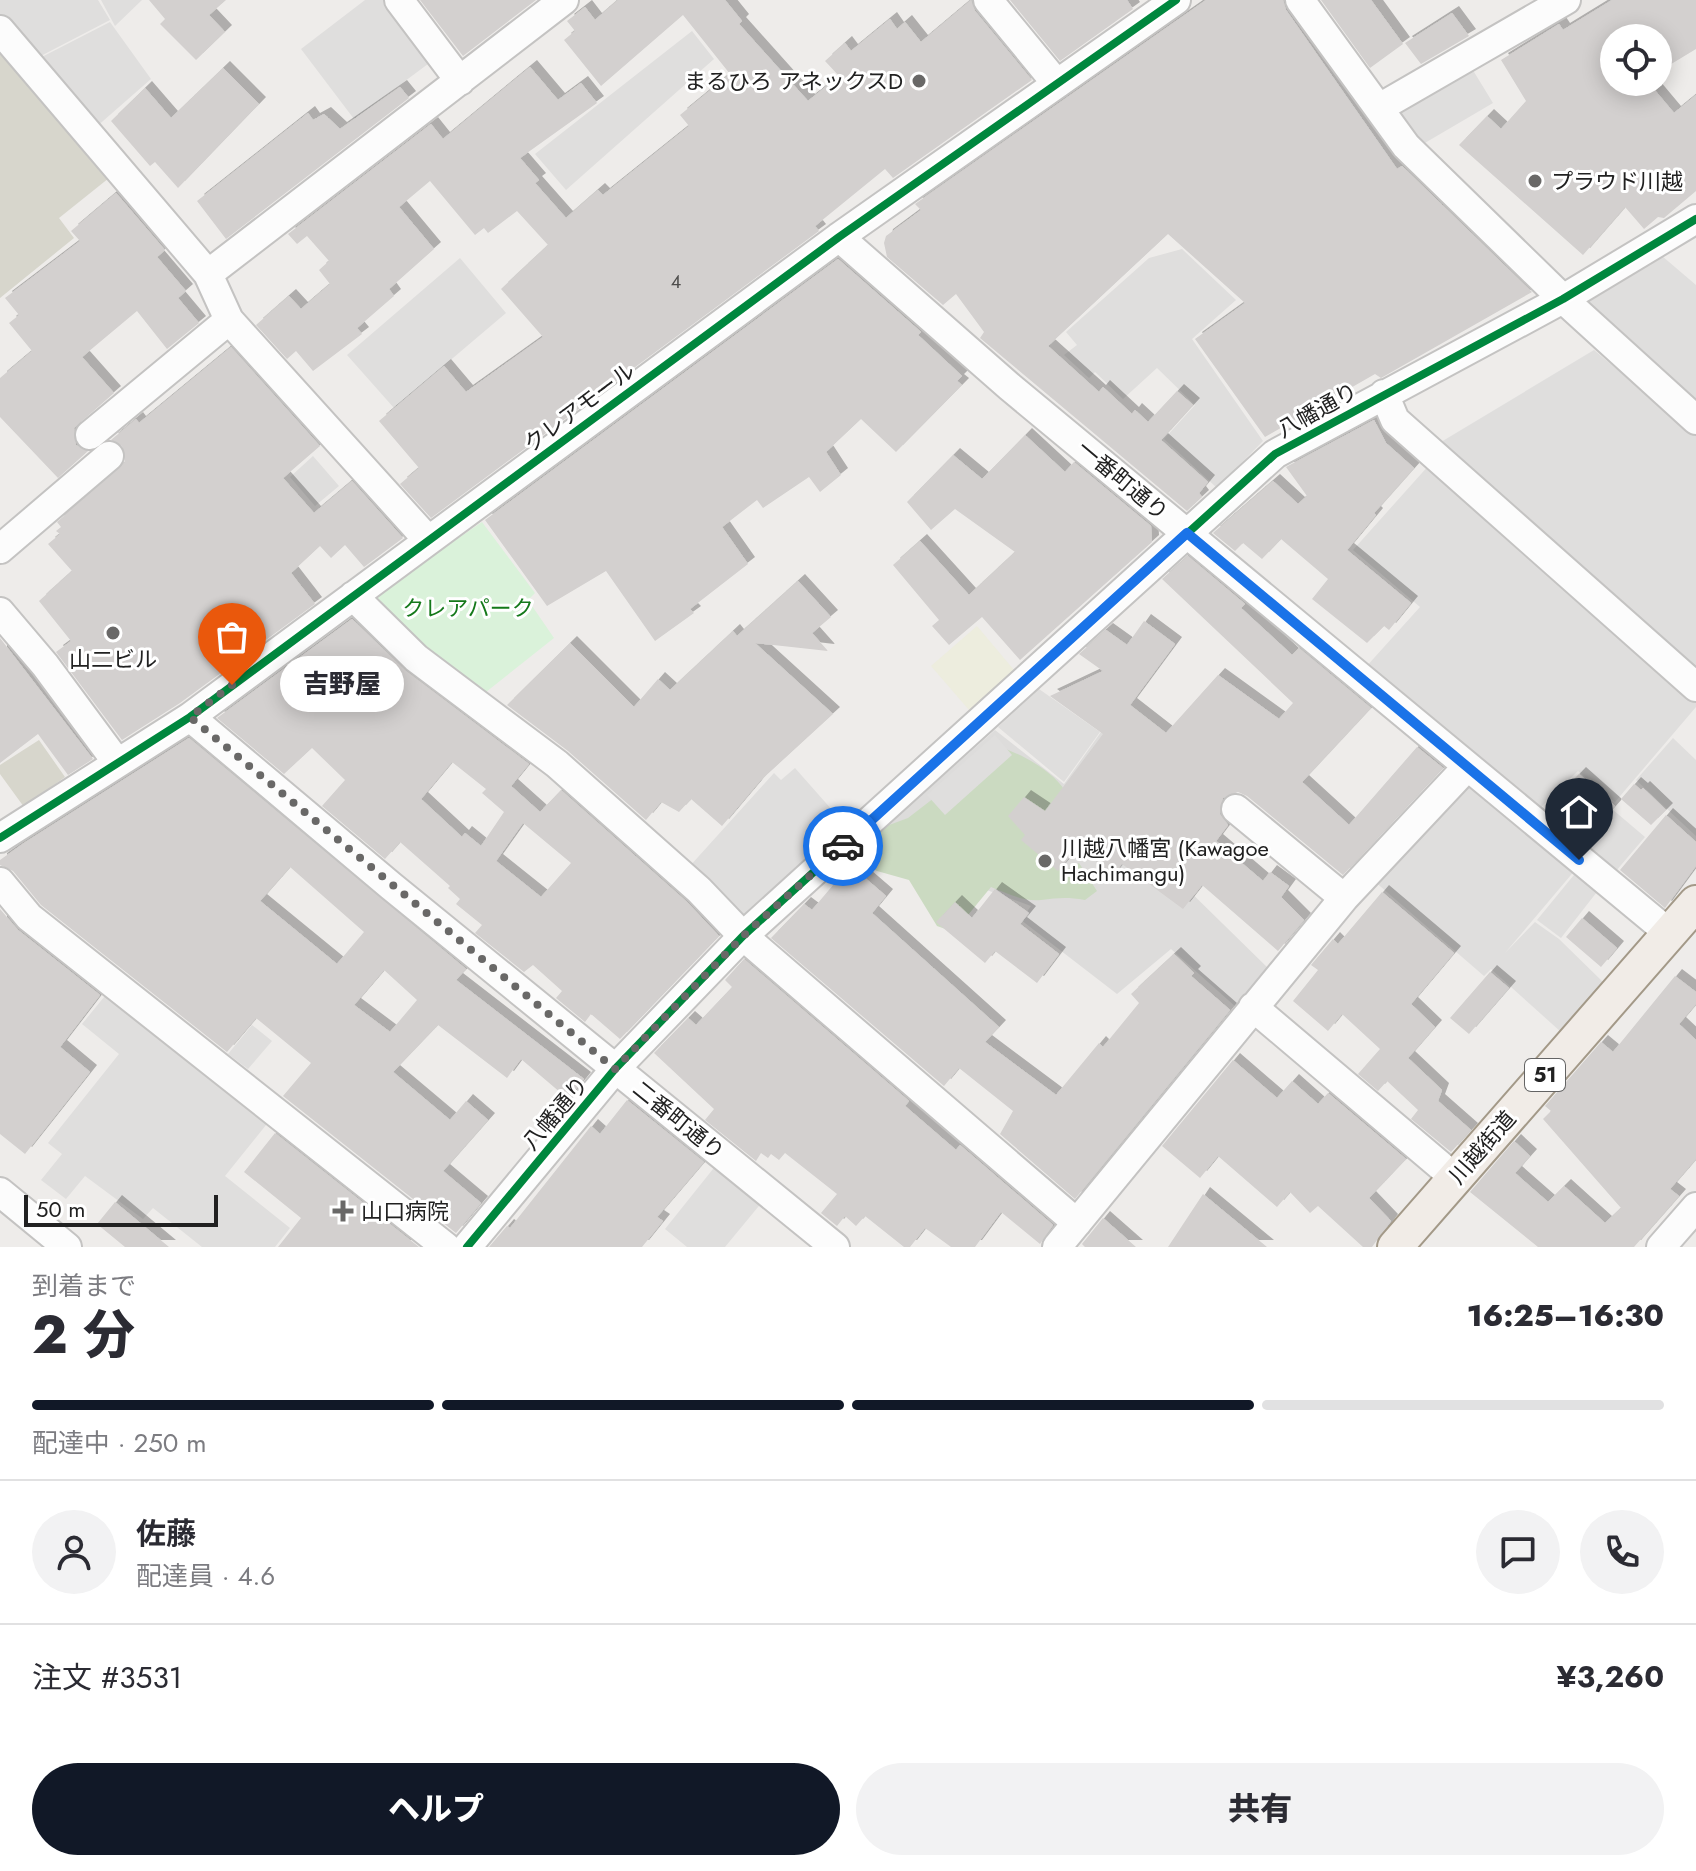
<!DOCTYPE html>
<html lang="ja">
<head>
<meta charset="utf-8">
<style>
  :root { --surface:#fff; --page:#f2f2f3; --text:#2b2b33; --muted:#7c7c81; --line:#e1e1e2; --accent:#111827 }
  body { margin:0; font-family:Jost,"Noto Sans JP",sans-serif; background:var(--page); color:var(--text); height:100vh; display:flex; flex-direction:column; font-size:30px; white-space:nowrap }
  * { box-sizing:border-box; margin:0 }
  p { font-size:26px; color:var(--muted) }
  .icon { flex:none; width:44px; height:44px; fill:none; stroke:currentColor; stroke-width:2; stroke-linecap:round; stroke-linejoin:round }
  .map { position:relative; height:1247px; overflow:hidden }
  .drawer { display:flex; flex-direction:column; background:var(--surface); flex:1 }
  .drawer>* { flex:none }
  .controls { position:absolute; left:1600px; top:24px; display:grid; gap:16px }
  .controls a { display:grid; place-items:center; width:72px; height:72px; border-radius:50%; background:var(--surface); box-shadow:0 4px 20px #0003; font-size:40px }
  .scale { position:absolute; left:24px; bottom:20px; width:194px; box-sizing:border-box; padding-left:8px; border:4px solid #212121; border-top:0; font-size:22px; line-height:28px; white-space:nowrap; color:#212121; -webkit-text-stroke:6px #fff; paint-order:stroke }
  .pin { position:absolute; display:grid; place-items:center; width:68px; height:68px; color:#fff; margin:-82px -34px; border-radius:50% 50% 50% 0; rotate:-45deg; box-shadow:0 0 8px #0007 }
  .pin .icon { rotate:45deg }
  .courier { position:absolute; display:grid; place-items:center; width:80px; height:80px; margin:-40px; border:6px solid #1a73e8; border-radius:50%; background:#fff; color:#222; box-shadow:0 2px 10px #0007 }
  .bubble { position:absolute; height:56px; border-radius:28px; background:var(--surface); box-shadow:0 4px 20px #0003; font-size:26px; font-weight:800; line-height:56px; text-align:center }
  .summary em { font-style:normal; font-weight:800 }
  .summary div { display:flex; flex-direction:column-reverse }
  .summary { display:flex; align-items:center; justify-content:space-between; height:136px; padding:0 32px }
  h1 { font-size:52px; font-weight:800; line-height:60px }
  .bar { display:grid; grid-template-columns:repeat(4,1fr); gap:12px 8px; align-content:center; height:96px; padding:0 32px }
  .bar i { height:10px; border-radius:6px; background:var(--line) }
  .bar .on { background:var(--accent) }
  .bar p { grid-column:span 4 }
  .line { display:flex; align-items:center; gap:20px; padding:0 32px; border-top:2px solid var(--line) }
  .line div { flex:1 }
  .round { display:grid; place-items:center; flex:none; width:84px; height:84px; border-radius:42px; background:var(--page) }
  .primary-button { display:flex; gap:16px; margin-top:auto; padding:16px 32px }
  .primary-button a { flex:1; height:92px; border-radius:48px; background:var(--accent); color:#fff; font-size:32px; font-weight:800; line-height:92px; text-align:center }
  .primary-button a+a { background:var(--page); color:var(--text) }
  .map>svg:first-child { display:block }
</style>
</head>
<body>
<div class="map">
<svg width="1696" height="1247" viewBox="0 0 1696 1247">
  <defs>
    <filter id="shadow"><feDropShadow dx="7" dy="-7" stdDeviation="0" flood-color="#0004"/></filter>
  </defs>
  <rect width="100%" height="100%" fill="#eeecea"/>
  <!-- religious -->
  <path fill="#dddcdb" d="M1111 718 1227 809 1174 876 1270 970 1237 1008 1171 949 1117 994 1021 920 1031 906 864 846 995 730 1064 784Z"/>
  <!-- construction -->
  <path fill="#d7d6cc" d="M0 43 109 178 59 218 74 238 0 298Z
    M39 740 65 777 24 807 0 774V765Z"/>
  <!-- farmland -->
  <path fill="#ededde" d="M977 626 1014 670 969 710 931 666Z"/>
  <!-- forest -->
  <path fill="#cbdac1" d="M1000 747C1024 755 1057 773 1068 796L1047 858 1065 871 1079 863 1097 891 1085 900C1067 897 1058 898 1041 900 1024 902 1006 893 991 887L954 932 937 926 909 880 877 871 851 858 881 828 908 818Z"/>
  <!-- park -->
  <path fill="#daf2da" d="M482 522 535 593 528 600 554 638 481 696 368 600Z"/>
  <!-- parking -->
  <path fill="#dfdedd" d="M0 0H98L110 20 35 59 0 16Z
    M101 0H142L115 26Z
    M365 0H388L432 61 354 119 301 49Z
    M110 22 151 79 95 128 36 60Z
    M692 31 714 59 566 190 535 154Z
    M1471 67 1493 103 1418 147 1393 112Z
    M1182 249 1236 300 1192 339 1263 441 1217 488 1164 439 1195 405 1157 368 1123 399 1095 372 1089 378 1064 355 1077 345 1066 332 1149 258Z
    M1662 256 1696 285V400L1584 302Z
    M460 258 506 313 394 408 347 355Z
    M1594 350 1696 436V673L1436 445Z
    M313 456 339 486 315 506 290 477Z
    M1430 464 1696 702V707L1615 802 1578 771 1537 811 1365 668 1420 607 1353 550Z
    M1039 689 1100 732 1064 782 998 727Z
    M995 735 1012 755 945 815 927 795Z
    M1673 738 1696 760V836L1636 780Z
    M795 768 848 828 746 922 689 867 774 773 781 780Z
    M1465 779 1576 869 1505 953 1535 922 1559 939 1603 982 1561 1032 1491 969 1484 976 1373 880Z
    M1612 809 1645 837 1610 878 1577 852Z
    M1578 870 1600 888 1561 938 1537 920Z
    M109 991 270 1120 225 1176 290 1228 275 1247H202L153 1208 143 1219 85 1176 66 1199 41 1180 62 1154 48 1143 119 1054 82 1024Z
    M252 1025 272 1041 248 1069 228 1054Z
    M717 1164 763 1201 725 1247H687L665 1229Z"/>
  <!-- building -->
  <path fill="#d3d0cf" fill-rule="evenodd" filter="url(#shadow)" d="M149 0H226L209 15 225 32 196 60 160 24 165 19Z
    M420 0H536L463 56Z
    M618 0H725L742 21 739 24 808 101 839 76 825 61 845 43 851 51 890 19 897 29 905 22 921 42 971 0 975 11 1032 80 893 178 885 169 815 226 819 231 431 518 400 484 419 468 379 421 444 366 466 392 543 337 501 289 548 245 517 211 488 233 484 228 475 235 430 181 399 207 434 249 389 289 394 296 357 328 362 334 313 371 296 351 287 359 256 325 289 296 301 309 330 284 319 270 329 261 307 236 297 244 288 234 431 124 443 139 530 67 558 100 581 83 597 103 520 158 539 180 535 183 566 218 598 190 603 195 689 126 680 115 730 74 683 15 601 86 564 40 575 31 567 21 585 7 595 20Z
    M1010 0H1127L1133 9 1060 61Z
    M1206 0H1283L1286 10 1397 169 1402 166 1532 292 1381 378 1375 374 1265 437 1195 339 1245 303 1168 234 1048 346 1099 392 1103 387 1132 414 1135 410 1148 422 1177 391 1193 405 1161 440 1208 482 1199 493 1202 497 1187 511 980 338 984 332 956 294 943 305 887 257 884 243 886 236 921 210 915 204Z
    M1321 0H1371L1403 44 1370 68Z
    M1612 0H1696V49L1658 72V38H1614V82H1648L1674 113 1696 95V191L1664 218 1658 217 1644 229 1625 207 1583 255 1459 145 1487 116 1501 129 1526 101 1501 60 1559 24 1563 30Z
    M1452 13 1469 36 1421 64 1405 43Z
    M223 68 259 104 178 188 155 162 150 166 111 121 145 88 171 118Z
    M400 87 409 98 226 239 197 201 308 113 313 120 324 114 340 129Z
    M116 193 165 250 157 257 186 291 178 298 199 323 167 349 137 311 82 357 114 393 74 428 76 445 88 451 58 478 0 417V378L32 351 9 323 19 315 5 298 80 241 71 231Z
    M838 259 921 332 918 335 962 376 957 381 962 385 896 452 861 419 826 452 841 475 820 492 809 477 763 508 757 500 722 527 748 564 690 609 694 613 655 641 606 571 547 606 485 520Z
    M231 347 320 446 283 478 314 513 352 481 403 538 364 567 345 545 331 558 320 546 291 573 315 604 180 703 122 740 56 652 71 641 39 601 72 571 48 544 60 534 56 531 61 527 57 522 125 462 122 446 111 440 136 419 139 423Z
    M1374 420 1386 443 1414 468 1374 513 1376 515 1347 550 1411 603 1389 630 1384 626 1367 643 1312 599 1328 579 1281 539 1262 559 1243 543 1235 551 1213 533 1273 481 1298 504 1307 496 1286 467Z
    M1025 435 1065 472 1074 462 1151 526 1152 542 1020 660 982 617 949 645 932 626 939 620 893 565 920 541 969 595 1015 552 955 509 931 530 907 502 953 455 982 479Z
    M1188 556 1245 604 1241 608 1292 655 1299 648 1371 708 1302 782 1349 825 1417 747 1443 768 1343 875 1247 796 1238 792 1223 798 1220 814 1228 825 1216 841 1263 881 1270 872 1289 886 1281 897 1304 920 1278 951 1202 885 1183 909 1122 864 1113 875 1078 847 1058 871 1021 840 1025 835 1008 816 1024 797 1045 811 1103 734 1050 696 1103 671 1079 654 1106 630 1127 645 1144 621 1175 644 1130 705 1166 733 1218 675 1279 719 1293 703 1162 579Z
    M798 581 831 617 812 633 828 651 755 643 833 714 760 781 722 826 691 799 679 812 661 802 646 820 568 751 507 705 570 643 634 707 658 679 670 690 733 631 737 636Z
    M352 619 406 671 529 764 511 786 540 812 561 790 687 902 719 936 620 1039 591 1014 585 1022 556 998 562 991 533 965 524 972 475 933 482 925 456 904 460 899 448 888 450 886 400 842 385 859 322 806 345 780 312 748 284 774 217 718ZM452 762 486 789 482 793 504 812 481 846 465 833 462 837 421 799ZM523 823 571 863 541 897 496 861Z
    M0 638 93 759 68 775 38 734 0 763Z
    M189 738 466 969 456 980 584 1079 568 1099 521 1059 507 1078 438 1025 393 1072 450 1120 466 1101 488 1120 443 1171 481 1203 456 1233 283 1096 311 1063 256 1018 227 1052 41 905 13 871 0 865V860L24 843ZM290 867 364 932 337 964 260 901ZM384 970 417 1000 390 1032 354 1005Z
    M1579 774 1615 806 1591 833 1554 800Z
    M1634 784 1641 790 1643 788 1666 810 1651 825 1621 799Z
    M1666 815 1696 842V866L1665 908 1620 870Z
    M850 865 886 896 872 913 999 1027 985 1042 1056 1095 1099 1043 1103 1047 1139 1003 1131 994 1174 954 1194 973 1191 976 1230 1010 1075 1199 1000 1134 1013 1111 959 1068 944 1086 771 938 804 904 812 910Z
    M995 889 1029 913 1020 924 1059 954 1037 983 995 951 985 963 936 922 955 902 972 918Z
    M1382 892 1454 953 1411 1004 1435 1027 1408 1058 1442 1090 1438 1101 1471 1130 1451 1152 1411 1119 1418 1110 1387 1081 1378 1091 1358 1074 1380 1049 1342 1014 1328 1031 1293 1001 1318 970 1311 965 1333 939 1338 944Z
    M0 909 18 930 100 995 60 1047 90 1072 25 1154 0 1134Z
    M1582 918 1617 948 1601 967 1566 937Z
    M744 959 909 1101 905 1106 956 1150 960 1145 1053 1225 1040 1244 1001 1212 975 1247H951L925 1228 910 1247H904L865 1216 856 1226 845 1216 837 1226 821 1213 837 1194 785 1153 779 1160 771 1154 768 1158 761 1153 756 1161 705 1120 714 1109 654 1053 688 1018 696 1025 732 987 725 980Z
    M1490 972 1509 988 1469 1034 1450 1018Z
    M1675 976 1696 992V1004L1679 1024 1696 1040V1159L1670 1189 1679 1196 1634 1247H1538L1470 1192 1514 1141 1530 1156 1515 1173 1548 1202 1564 1186 1605 1223 1621 1208 1543 1119 1551 1111 1545 1106 1601 1042 1613 1052Z
    M1233 1060 1277 1098 1292 1081 1318 1104 1328 1093 1406 1159 1369 1198 1391 1221 1372 1247H1363L1318 1206 1310 1213 1290 1192 1277 1207 1218 1156 1200 1178 1162 1146Z
    M627 1100 704 1162 657 1217 663 1221 642 1247H489L507 1226 510 1228 591 1126 600 1134Z
    M275 1133 419 1247H278L301 1218 244 1172Z
    M1203 1194 1267 1247H1168Z
    M115 1202 169 1247H125L97 1224Z
    M1103 1218 1136 1247H1085L1082 1244Z"/>
  <g fill="none" stroke-linecap="round" stroke-linejoin="round">
    <defs>
      <path id="minor" d="M399 0 460 81
        M988 0 1057 84
        M1300 0 1406 146 1563 299 1696 420
        M0 30 208 274 229 320 428 540
        M1379 108 1566 0
        M839 237 1010 387 1669 933
        M208 274 564 0
        M1384 394 1395 420 1696 687
        M90 435 229 320
        M0 549 109 456
        M353 596 416 658 557 764 699 890 743 936 1077 1223
        M0 612 45 665 116 761
        M190 717 391 886 835 1247
        M1236 809 1344 898
        M0 838 190 717 839 237 1176 0
        M0 882 29 917 446 1247
        M1253 1007 1455 1178
        M0 1192 67 1247
        M467 1247 615 1069 743 936 1275 454 1563 299 1696 219
        M1057 1247 1344 898 1467 767
        M1661 1247 1696 1207"/>
      <path id="major" d="M1395 1247 1696 903"/>
    </defs>
    <!-- minor casing -->
    <use href="#minor" stroke="#c4c3c2" stroke-width="32"/>
    <!-- major casing -->
    <use href="#major" stroke="#a39988" stroke-width="38"/>
    <!-- minor -->
    <use href="#minor" stroke="#fcfcfc" stroke-width="28"/>
    <!-- major -->
    <use href="#major" stroke="#f1ece7" stroke-width="34"/>
    <defs>
      <path id="cycleway" d="M0 838 190 717 839 237 1176 0
        M467 1247 615 1069 743 936 1275 454 1563 299 1696 219"/>
    </defs>
    <!-- cycleway casing -->
    <use href="#cycleway" stroke="#fff" stroke-width="13"/>
    <!-- cycleway -->
    <use href="#cycleway" stroke="#00873e" stroke-width="8"/>
  </g>
  <g fill="none" stroke-linecap="round" stroke-linejoin="round">
    <!-- done -->
    <path stroke="#696867" stroke-width="8" stroke-dasharray="0 14.4" d="M232 685 190 717 615 1069 743 936 843 846"/>
    <!-- route -->
    <path stroke="#1a73e8" stroke-width="10" d="M843 846 1187 533 1579 860"/>
  </g>
  <!-- markers -->
  <g fill="#696867" stroke="#fff" stroke-width="3">
    <circle cx="919" cy="81" r="8"/>
    <circle cx="1535" cy="181" r="8"/>
    <circle cx="113" cy="633" r="8"/>
    <circle cx="1045" cy="861" r="8"/>
    <path d="M339 1199h8v8h8v8h-8v8h-8v-8h-8v-8h8z"/>
  </g>
  <g text-anchor="middle" dominant-baseline="central" stroke-width="6" stroke-linejoin="round" paint-order="stroke">
    <!-- number labels -->
    <g font-size="18" fill="#4e4d4c">
      <text x="676" y="282">4</text>
    </g>
    <!-- shield labels -->
    <rect fill="#fff" stroke="#646464" stroke-width="2" x="1525" y="1059" width="40" height="32" rx="6"/>
    <g font-size="20" font-weight="bold" fill="#212121">
      <text x="1545" y="1075">51</text>
    </g>
    <!-- poi labels -->
    <g font-size="22" fill="#212121" stroke="#fff" text-anchor="start">
      <text x="903" y="81" text-anchor="end">まるひろ アネックスD</text>
      <text x="1551" y="181">プラウド川越</text>
      <text x="113" y="659" text-anchor="middle">山二ビル</text>
      <text x="1061" y="848">川越八幡宮 (Kawagoe<tspan x="1061" dy="25">Hachimangu)</tspan></text>
      <text x="361" y="1211">山口病院</text>
    </g>
    <!-- street labels -->
    <g font-size="22" fill="#212121" stroke="#fff">
      <text transform="translate(579 407) rotate(-37)">クレアモール</text>
      <text transform="translate(1317 410) rotate(-29)">八幡通り</text>
      <text transform="translate(1123 480) rotate(40)">一番町通り</text>
      <text transform="translate(555 1113) rotate(-50)">八幡通り</text>
      <text transform="translate(679 1120) rotate(39)">二番町通り</text>
      <text transform="translate(1482 1147) rotate(-49)">川越街道</text>
    </g>
    <!-- park labels -->
    <g font-size="22" fill="#14791a" stroke="#fff">
      <text x="468" y="608">クレアパーク</text>
    </g>
  </g>
</svg>
<div class="controls">
<a><svg class="icon" aria-label="locate" viewBox="0 0 24 24"><circle cx="12" cy="12" r="6"/><path d="M12 2v4M12 18v4M2 12h4M18 12h4"/></svg></a>
</div>
<div class="scale">50 m</div>
<div class="pin" style="left:232px;top:685px;background:#ea580c"><svg class="icon" aria-label="bag" viewBox="0 0 24 24"><path d="M5 8h14l-1 12H6zM9 8a3 3 0 0 1 6 0"/></svg></div>
<div class="pin" style="left:1579px;top:860px;background:#1f2937"><svg class="icon" aria-label="home" viewBox="0 0 24 24"><path d="M3 11l9-7 9 7M6 9v11h12V9"/></svg></div>
<div class="courier" style="left:843px;top:846px"><svg class="icon" aria-label="car" viewBox="0 0 24 24"><path d="M5 17H2v-5l4-1 3-4h7l3 4 3 1v5h-3M9 17h6M6 11h13"/><circle cx="7" cy="17" r="2"/><circle cx="17" cy="17" r="2"/></svg></div>
<div class="bubble" style="left:280px;top:656px;width:124px">吉野屋</div>
</div>
<section class="drawer">
<div class="summary"><div><h1>2 分</h1><p>到着まで</p></div><em>16:25–16:30</em></div>
<div class="bar"><i class="on"></i><i class="on"></i><i class="on"></i><i></i><p>配達中 · 250 m</p></div>
<div class="line" style="height:144px"><a class="round"><svg class="icon" aria-label="person" viewBox="0 0 24 24"><circle cx="12" cy="8" r="4"/><path d="M4 21q1-7 8-7t8 7"/></svg></a><div><b>佐藤</b><p>配達員 · 4.6</p></div><a class="round"><svg class="icon" aria-label="chat" viewBox="0 0 24 24"><path d="M4 5h16v11H9l-5 4z"/></svg></a><a class="round"><svg class="icon" aria-label="phone" viewBox="0 0 24 24"><path d="M5 4h4l2 5-3 2q2 4 5 5l2-3 5 2v4C11 20 4 13 5 4z"/></svg></a></div>
<div class="line" style="height:104px"><div>注文 #3531</div><b>¥3,260</b></div>
<div class="primary-button"><a>ヘルプ</a><a>共有</a></div>
</section>
</body>
</html>
